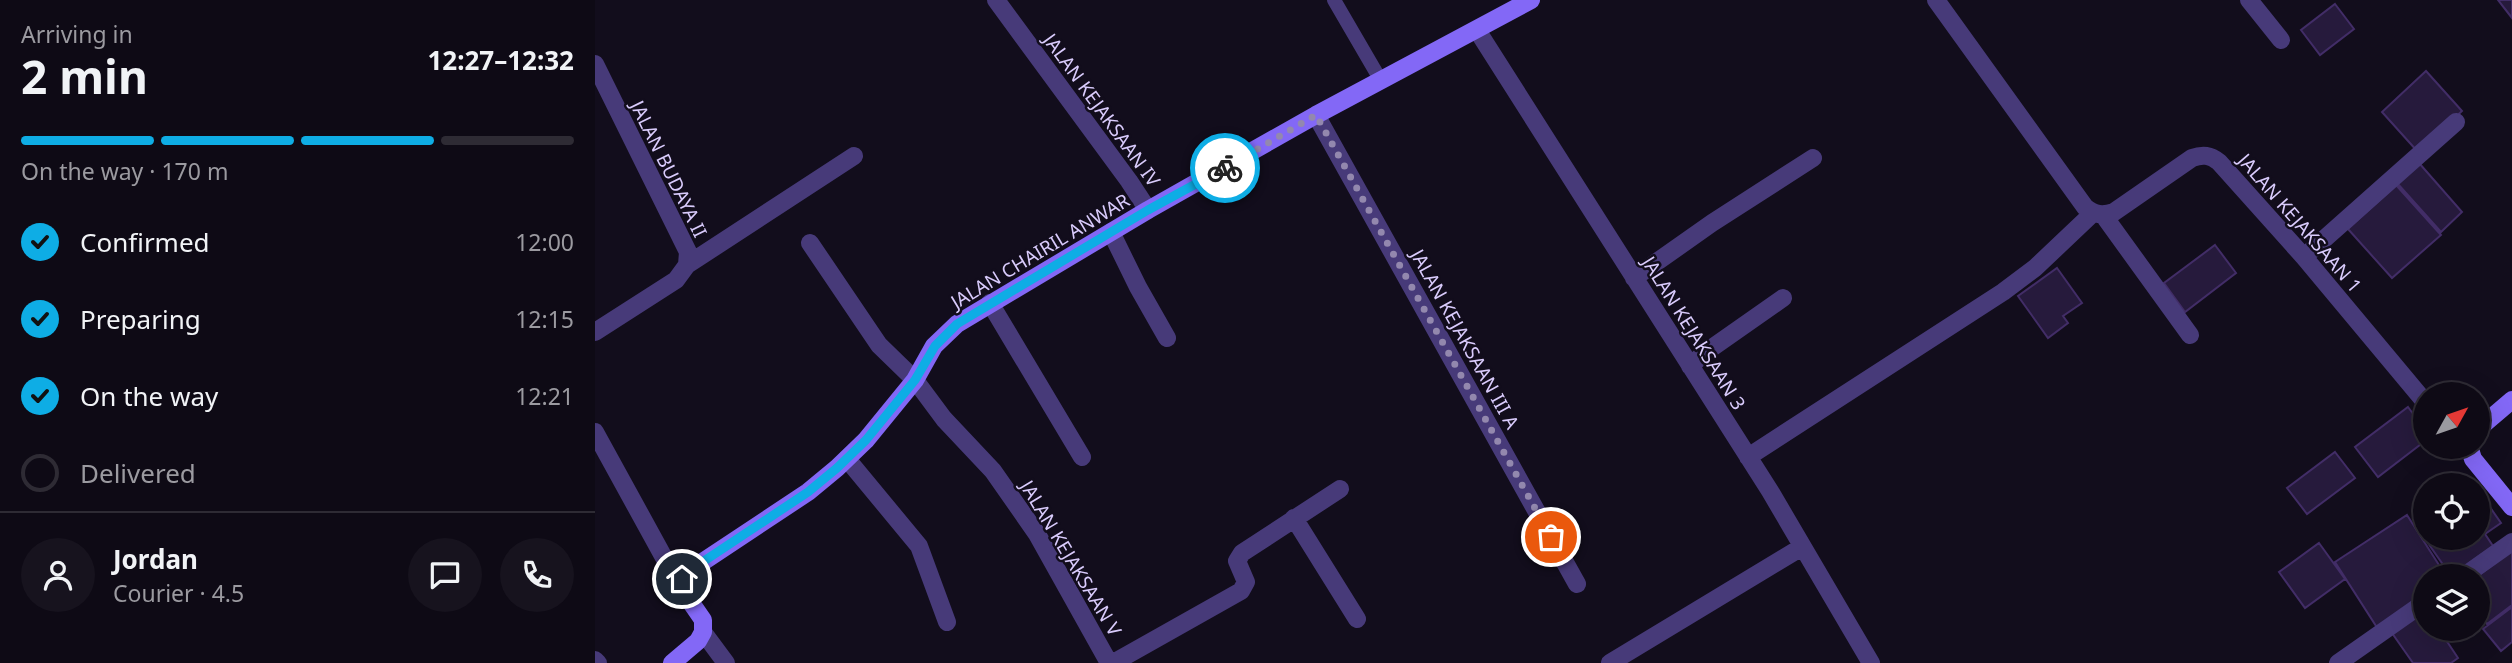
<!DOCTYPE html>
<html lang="en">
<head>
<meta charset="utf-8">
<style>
  :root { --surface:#0e0a15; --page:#17131e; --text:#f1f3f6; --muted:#9b9aa0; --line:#2e2b34; --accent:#0eade5 }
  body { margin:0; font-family:"Noto Sans",sans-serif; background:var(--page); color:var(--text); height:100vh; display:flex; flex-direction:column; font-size:26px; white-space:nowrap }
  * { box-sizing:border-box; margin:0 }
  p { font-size:23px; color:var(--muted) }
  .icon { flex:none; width:38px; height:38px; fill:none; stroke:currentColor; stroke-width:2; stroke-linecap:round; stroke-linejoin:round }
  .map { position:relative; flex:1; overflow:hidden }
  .details { display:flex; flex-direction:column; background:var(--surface); width:595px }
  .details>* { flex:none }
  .needle { width:46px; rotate:50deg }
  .fabs { position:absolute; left:1818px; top:382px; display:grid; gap:14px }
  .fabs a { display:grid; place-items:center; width:77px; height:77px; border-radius:50%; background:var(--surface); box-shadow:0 7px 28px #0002,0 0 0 2px var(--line); font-size:35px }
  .pin { position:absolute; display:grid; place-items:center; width:60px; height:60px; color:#fff; margin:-30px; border:4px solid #fff; border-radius:50%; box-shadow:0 2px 7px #0007 }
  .courier { position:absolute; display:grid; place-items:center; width:70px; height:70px; margin:-35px; border:5px solid #0eade5; border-radius:50%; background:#fff; color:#222; box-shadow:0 2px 9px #0007 }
  .overview em { font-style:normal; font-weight:700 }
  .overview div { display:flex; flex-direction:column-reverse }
  .overview { display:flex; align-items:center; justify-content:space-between; height:119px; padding:0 21px }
  h1 { font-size:46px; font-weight:700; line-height:52px }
  .bar { display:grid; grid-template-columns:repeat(4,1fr); gap:10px 7px; align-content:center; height:84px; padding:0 21px }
  .bar i { height:9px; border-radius:5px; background:var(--line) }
  .bar .active { background:var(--accent) }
  .bar p { grid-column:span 4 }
  .line { display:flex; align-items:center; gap:18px; padding:0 21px; border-top:2px solid var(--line) }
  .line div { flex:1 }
  .round { display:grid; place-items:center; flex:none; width:74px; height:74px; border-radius:37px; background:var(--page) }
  ol { padding:0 21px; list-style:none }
  li { display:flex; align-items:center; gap:21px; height:77px }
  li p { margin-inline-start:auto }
  li .icon { padding:7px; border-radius:50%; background:var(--accent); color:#111; stroke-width:4 }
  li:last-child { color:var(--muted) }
  li i { width:38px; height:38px; border:4px solid var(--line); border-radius:50% }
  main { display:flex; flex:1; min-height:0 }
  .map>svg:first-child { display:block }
</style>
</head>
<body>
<main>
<section class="details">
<div class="overview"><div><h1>2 min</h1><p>Arriving in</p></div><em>12:27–12:32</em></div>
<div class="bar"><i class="active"></i><i class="active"></i><i class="active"></i><i></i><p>On the way · 170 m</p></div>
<ol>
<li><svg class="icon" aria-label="check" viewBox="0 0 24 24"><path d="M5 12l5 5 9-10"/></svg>Confirmed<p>12:00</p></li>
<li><svg class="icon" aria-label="check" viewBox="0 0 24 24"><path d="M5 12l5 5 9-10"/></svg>Preparing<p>12:15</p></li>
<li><svg class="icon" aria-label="check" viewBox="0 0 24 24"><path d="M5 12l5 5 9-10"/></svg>On the way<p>12:21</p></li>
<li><i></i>Delivered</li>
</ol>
<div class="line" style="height:126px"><a class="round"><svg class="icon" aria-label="person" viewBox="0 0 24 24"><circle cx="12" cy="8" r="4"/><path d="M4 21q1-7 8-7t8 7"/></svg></a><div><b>Jordan</b><p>Courier · 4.5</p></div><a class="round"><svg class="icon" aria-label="chat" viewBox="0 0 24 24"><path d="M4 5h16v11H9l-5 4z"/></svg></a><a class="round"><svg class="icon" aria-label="phone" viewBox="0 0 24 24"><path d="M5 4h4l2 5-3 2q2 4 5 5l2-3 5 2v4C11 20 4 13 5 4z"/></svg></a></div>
</section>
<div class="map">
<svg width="1917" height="663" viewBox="0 0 1917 663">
  <rect width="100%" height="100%" fill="#120d1c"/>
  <!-- building -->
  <path fill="#261a3c" stroke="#422d67" stroke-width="2" d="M1903 0H1917V18Z
    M1740 4 1759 29 1725 55 1706 30Z
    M1831 71 1867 111 1823 152 1787 112Z
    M1824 163 1867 212 1846 232 1802 183Z
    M1801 185 1846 235 1797 278 1753 229Z
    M1620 245 1641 273 1590 312 1569 283Z
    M1462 268 1487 303 1468 316 1473 323 1453 338 1423 296Z
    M1813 407 1830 430V441L1783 477 1760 447Z
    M1740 452 1760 478 1712 514 1692 488Z
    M1883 490 1906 523 1890 534 1898 546 1856 576 1819 523 1830 515V537H1883Z
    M1812 515 1851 576H1830V598L1783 629 1740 562Z
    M1724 543 1750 579 1710 608 1684 572Z
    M1917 550V605L1892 624 1883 613V576Z
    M1917 607V642L1906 651 1888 629Z
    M1830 610V628H1843L1863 658 1856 663H1818L1797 633Z"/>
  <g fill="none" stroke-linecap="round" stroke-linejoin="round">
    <!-- lane -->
    <path stroke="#473a79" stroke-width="14" d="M739 0 785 79"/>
    <!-- street -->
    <path stroke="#473a79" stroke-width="18" d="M401 0 534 181 553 210
      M1341 0 1490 207C1500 215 1507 216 1519 212L1597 158C1608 154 1615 155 1624 162L1709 257 1830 402
      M1654 0 1686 40
      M882 30 1175 491 1276 663
      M0 64 93 252 92 265 81 280 0 332
      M721 115 982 584
      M1509 216 1595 335
      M516 232 543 287 572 338
      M215 243 284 345 320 380 349 419 398 471 442 534 514 663
      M1709 257 1861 122
      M92 265 259 156
      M1039 278 1117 223 1218 158
      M395 303 487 457
      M1095 366 1111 352 1188 298
      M0 432 73 565 87 579
      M1153 457 1408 292 1440 268 1498 213
      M252 459 324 546 352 622
      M699 518 762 619
      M1869 576 1917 542
      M108 632 131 663
      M0 660 3 663
      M518 663 646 591 651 582 642 561 647 553 745 489
      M1015 663 1207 547
      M1743 663 1830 602"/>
    <!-- secondary -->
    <path stroke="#8368f6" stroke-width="18" d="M1883 429 1917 400
      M1874 446 1878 459 1917 507
      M77 663 103 641 108 632V620L88 591 87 579 97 569 213 492 242 468 271 440 320 380 339 346 362 324 553 210 721 115 936 0"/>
  </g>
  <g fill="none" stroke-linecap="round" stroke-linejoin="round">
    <!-- done -->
    <path stroke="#9388ae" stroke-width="7" stroke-dasharray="0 12.6" d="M630 168 721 115 956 537"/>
    <!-- route -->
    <path stroke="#0eade5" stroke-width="9" d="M87 579 97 569 213 492 242 468 271 440 320 380 340 346 362 324 553 210 630 168"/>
  </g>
  <g text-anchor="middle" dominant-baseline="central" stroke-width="5" stroke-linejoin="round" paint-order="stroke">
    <!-- street labels -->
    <g font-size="19" fill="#d9cbfc" stroke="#120d1c">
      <text transform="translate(507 110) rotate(54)">JALAN KEJAKSAAN IV</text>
      <text transform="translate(74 169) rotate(64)">JALAN BUDAYA II</text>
      <text transform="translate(1705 223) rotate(49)">JALAN KEJAKSAAN 1</text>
      <text transform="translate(445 251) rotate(-31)">JALAN CHAIRIL ANWAR</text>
      <text transform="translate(1099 333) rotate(58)">JALAN KEJAKSAAN 3</text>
      <text transform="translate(870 339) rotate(61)">JALAN KEJAKSAAN III A</text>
      <text transform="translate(476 558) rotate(59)">JALAN KEJAKSAAN V</text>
    </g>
  </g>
</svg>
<div class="fabs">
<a><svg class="needle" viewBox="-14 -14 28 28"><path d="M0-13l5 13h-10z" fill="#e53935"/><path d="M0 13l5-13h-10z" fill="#9b9aa0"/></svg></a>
<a><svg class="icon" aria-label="locate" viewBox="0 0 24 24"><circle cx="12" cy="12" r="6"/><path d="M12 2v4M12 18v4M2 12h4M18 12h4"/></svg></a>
<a><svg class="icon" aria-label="layers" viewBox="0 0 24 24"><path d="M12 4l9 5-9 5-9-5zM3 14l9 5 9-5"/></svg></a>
</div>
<div class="pin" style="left:956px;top:537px;background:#ea580c"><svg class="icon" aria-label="bag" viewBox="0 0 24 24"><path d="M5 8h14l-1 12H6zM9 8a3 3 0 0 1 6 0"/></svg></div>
<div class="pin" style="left:87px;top:579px;background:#1f2937"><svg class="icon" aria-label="home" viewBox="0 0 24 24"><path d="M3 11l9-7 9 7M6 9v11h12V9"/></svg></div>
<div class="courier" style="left:630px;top:168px"><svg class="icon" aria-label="bike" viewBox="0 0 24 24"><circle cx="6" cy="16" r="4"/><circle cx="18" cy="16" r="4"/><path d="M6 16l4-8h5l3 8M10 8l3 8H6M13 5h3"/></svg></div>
</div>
</main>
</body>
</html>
